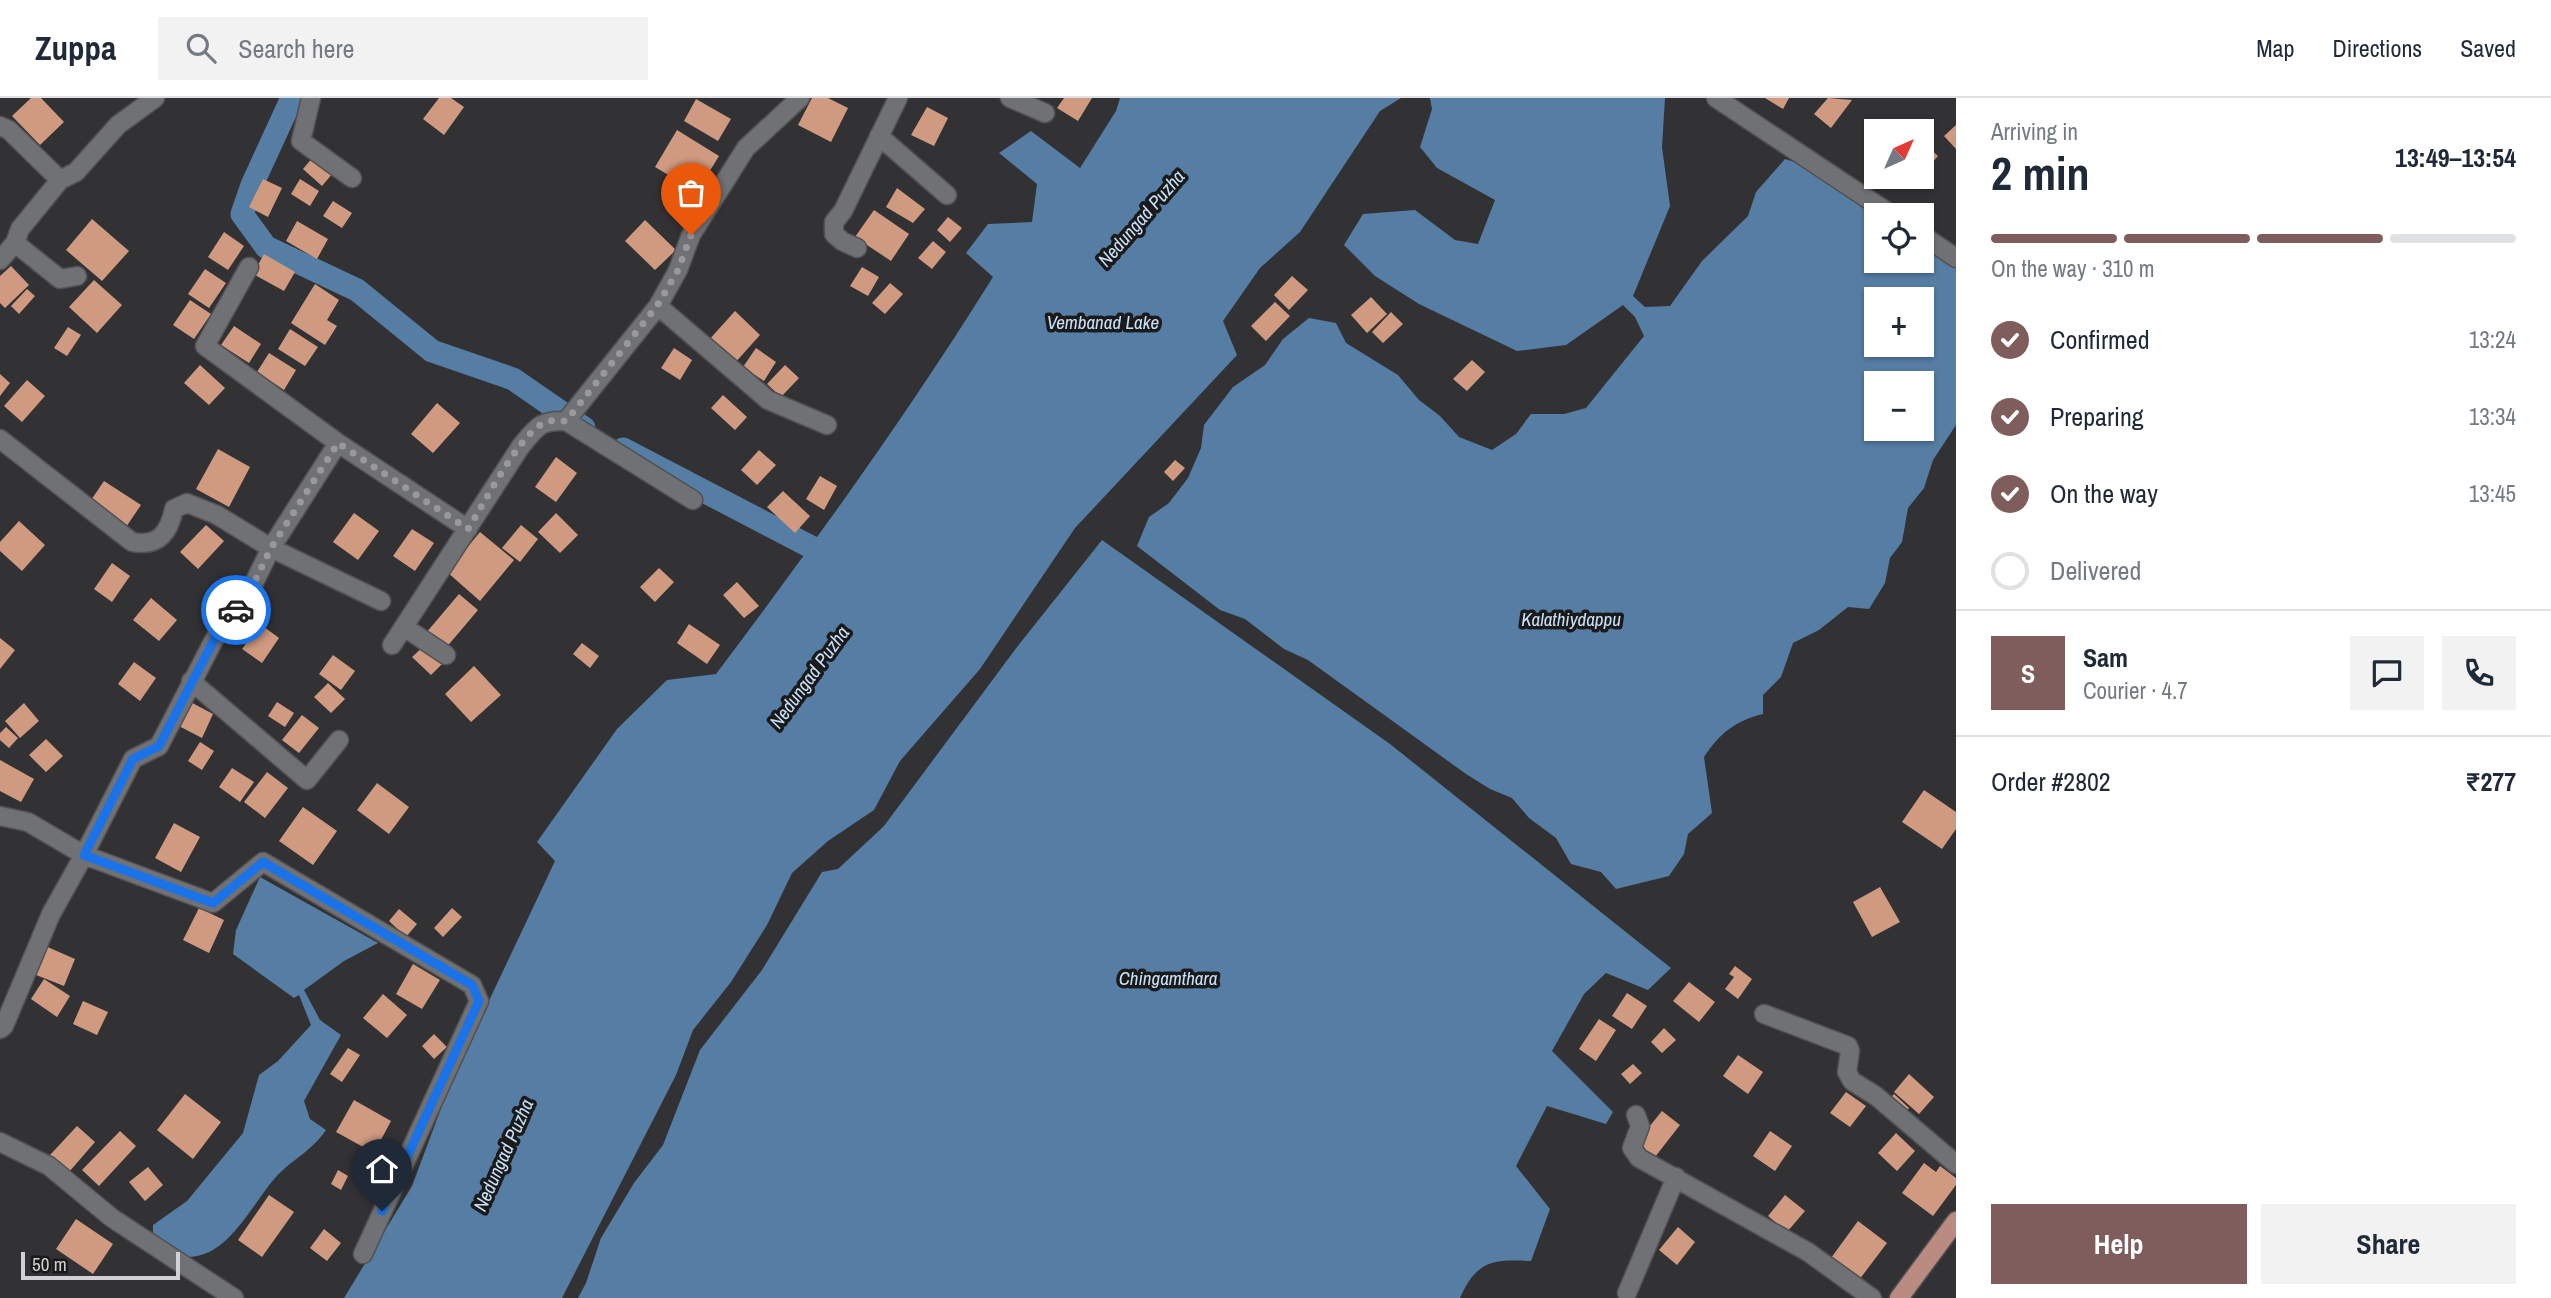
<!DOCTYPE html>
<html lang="en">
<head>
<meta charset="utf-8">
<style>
  :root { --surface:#fff; --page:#f2f2f3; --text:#1f2937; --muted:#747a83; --line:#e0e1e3; --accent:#7f5d5d }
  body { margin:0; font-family:"Archivo Narrow",sans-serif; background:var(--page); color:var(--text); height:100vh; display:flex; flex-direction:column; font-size:26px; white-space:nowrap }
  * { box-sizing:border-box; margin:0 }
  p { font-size:23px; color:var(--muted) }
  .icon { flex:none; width:38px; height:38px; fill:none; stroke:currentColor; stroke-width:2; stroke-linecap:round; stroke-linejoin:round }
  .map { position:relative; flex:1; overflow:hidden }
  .sheet { display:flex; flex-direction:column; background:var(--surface); width:595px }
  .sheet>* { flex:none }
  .needle { width:46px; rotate:45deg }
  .buttons { position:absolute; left:1864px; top:21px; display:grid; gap:14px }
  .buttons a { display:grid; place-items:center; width:70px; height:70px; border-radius:0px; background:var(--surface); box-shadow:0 2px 5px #0004; font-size:35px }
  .scale { position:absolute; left:21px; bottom:18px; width:159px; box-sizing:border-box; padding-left:7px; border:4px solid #d1d1d3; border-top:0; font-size:19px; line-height:24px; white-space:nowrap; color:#d1d1d3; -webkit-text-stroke:5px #1a1a1b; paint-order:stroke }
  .pin { position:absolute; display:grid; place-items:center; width:60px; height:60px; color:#fff; margin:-72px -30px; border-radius:50% 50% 50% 0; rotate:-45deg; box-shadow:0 0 7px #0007 }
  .pin .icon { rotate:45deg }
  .courier { position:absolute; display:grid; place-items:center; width:70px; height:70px; margin:-35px; border:5px solid #1a73e8; border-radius:50%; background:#fff; color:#222; box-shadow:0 2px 9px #0007 }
  .head em { font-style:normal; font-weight:700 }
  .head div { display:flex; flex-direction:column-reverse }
  .head { display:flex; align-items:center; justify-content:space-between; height:119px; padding:0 35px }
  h1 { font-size:46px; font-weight:700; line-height:52px }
  .bar { display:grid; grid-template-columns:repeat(4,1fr); gap:10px 7px; align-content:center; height:84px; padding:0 35px }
  .bar i { height:9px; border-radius:5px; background:var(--line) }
  .bar .active { background:var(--accent) }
  .bar p { grid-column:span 4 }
  .line { display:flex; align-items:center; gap:18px; padding:0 35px; border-top:2px solid var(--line) }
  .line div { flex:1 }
  .round { display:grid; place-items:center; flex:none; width:74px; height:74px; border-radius:0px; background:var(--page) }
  ol { padding:0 35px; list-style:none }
  li { display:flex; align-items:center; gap:21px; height:77px }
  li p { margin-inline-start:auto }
  li .icon { padding:7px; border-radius:50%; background:var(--accent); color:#fff; stroke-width:4 }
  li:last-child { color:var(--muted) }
  li i { width:38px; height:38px; border:4px solid var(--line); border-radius:50% }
  .primary-button { display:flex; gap:14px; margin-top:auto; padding:14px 35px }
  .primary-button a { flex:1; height:80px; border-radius:0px; background:var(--accent); color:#fff; font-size:28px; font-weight:700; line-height:80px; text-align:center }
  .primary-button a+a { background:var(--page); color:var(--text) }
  header { display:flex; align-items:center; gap:42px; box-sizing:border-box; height:98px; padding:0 35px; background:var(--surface); border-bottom:2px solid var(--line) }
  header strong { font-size:33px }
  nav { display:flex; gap:38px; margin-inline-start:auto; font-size:24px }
  .search { width:490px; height:63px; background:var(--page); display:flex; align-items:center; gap:18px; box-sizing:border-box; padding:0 24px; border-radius:0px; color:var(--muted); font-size:26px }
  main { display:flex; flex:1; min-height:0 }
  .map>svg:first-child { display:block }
</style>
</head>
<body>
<header>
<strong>Zuppa</strong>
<div class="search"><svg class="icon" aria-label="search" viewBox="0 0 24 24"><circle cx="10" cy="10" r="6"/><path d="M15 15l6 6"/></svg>Search here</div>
<nav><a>Map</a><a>Directions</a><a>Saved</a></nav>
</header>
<main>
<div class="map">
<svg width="1956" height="1200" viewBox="0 0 1956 1200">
  <rect width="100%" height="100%" fill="#323235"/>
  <!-- water -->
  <path fill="#567da4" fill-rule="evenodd" d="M1120 0H1401L1380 13 1300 134 1260 170 1223 223 1237 257 1075 430 980 571 900 663 874 712 828 743 792 775 767 827 731 884 693 932 676 977 562 1200H344L412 1088 452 981 555 763 537 744 617 631 667 582 716 576C813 447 907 317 993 179L966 155 988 126 1032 124 1037 86 999 55 1031 33 1080 70 1116 13Z
    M1430 0H1665L1662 49 1670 108 1633 198 1645 209 1670 208 1702 163 1748 118 1756 94 1785 61 1825 74 1891 117H1876V163H1922V136L1956 164V327L1933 362 1924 390 1908 410 1902 444 1890 460 1885 485 1869 511 1848 509 1819 532 1793 545 1781 579 1763 597V616C1735 623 1720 635 1704 659L1712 715 1688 736 1684 756 1669 778 1616 791 1601 774 1571 766 1556 740 1529 720 1512 700 1490 691 1466 676 1308 562 1284 551 1245 521 1220 512 1137 448 1149 419 1169 405 1188 380 1201 350 1204 327 1233 289 1265 267 1283 241 1309 220 1336 225 1346 245 1398 277 1419 302 1440 318 1459 339 1492 352 1516 336 1531 316H1564L1586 310 1644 238 1635 219 1623 207 1566 247 1517 253 1419 206 1375 178 1344 147 1363 116 1415 112 1455 142 1478 146 1495 102 1437 70 1420 49 1432 11ZM1876 201H1922V247H1876ZM1876 285H1922V331H1876Z
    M1102 442 1390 646 1671 870 1648 892 1606 875 1584 896 1552 953 1613 1014 1606 1026 1547 1008 1516 1068 1550 1111 1531 1163C1493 1161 1477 1162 1460 1200H578L586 1185 601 1140 634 1085 663 1047 700 952 762 872 822 774 838 771 884 728 1017 549Z
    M260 779 378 845 344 863 304 892 320 922 341 937 304 1003 310 1021 326 1032C312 1053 291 1062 275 1080 251 1107 225 1167 180 1158 172 1156 161 1146 153 1141V1127L187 1103 243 1035 259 977 278 963 311 927 299 897 294 900 233 856 236 832Z"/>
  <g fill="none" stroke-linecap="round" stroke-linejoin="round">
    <!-- canal -->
    <path stroke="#567da4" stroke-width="23" d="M292 0 252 87 242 116 266 149 357 192 432 253 513 281 584 330
      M623 351 838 463"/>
  </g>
  <!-- building -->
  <path fill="#d09a80" d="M31 0H41L64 24 40 47 12 18Z
    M439 0H451L464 9 444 37 423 21Z
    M812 0H828L848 10 831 44 798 27Z
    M1064 0H1092L1078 23 1057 10Z
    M1765 0H1789L1783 11Z
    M1828 0 1852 2 1831 30 1814 16Z
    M696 1 731 21 718 43 684 23Z
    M927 9 948 20 934 48 911 37Z
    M1956 27V51L1944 38Z
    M677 32 719 58 697 94 655 69Z
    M1922 43 1938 58 1922 76Z
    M313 59 333 75 322 88 303 71Z
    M263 81 282 90 268 119 249 109Z
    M300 81 319 93 310 108 291 96Z
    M897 90 925 111 913 125 886 109Z
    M333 103 352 115 342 130 323 118Z
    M874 112 909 136 891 163 855 139Z
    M948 119 962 130 950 144 937 132Z
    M92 121 129 153 102 183 66 152Z
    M645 122 676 152 655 172 625 143Z
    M297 123 328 141 317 161 286 143Z
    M224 134 244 148 228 172 208 159Z
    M933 143 946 154 932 171 918 160Z
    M264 156 295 174 284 193 253 176Z
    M11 168 29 187 5 210 0 205V178Z
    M862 169 879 179 868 198 850 188Z
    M205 171 226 185 209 210 188 196Z
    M1292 178 1308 192 1289 212 1274 197Z
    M94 182 122 207 97 235 69 209Z
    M890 185 903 196 885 216 872 205Z
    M315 186 339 202 327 222 337 228 325 247 291 225Z
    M27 191 35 198 19 216 11 208Z
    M1371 199 1387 216 1367 235 1351 217Z
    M190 202 211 216 194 241 173 227Z
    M1275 204 1290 218 1266 243 1251 228Z
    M735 213 760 237 734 266 708 243Z
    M1391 214 1403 226 1383 245 1372 234Z
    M234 228 261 246 249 265 221 247Z
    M68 229 81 237 67 258 54 250Z
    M290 231 318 249 305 268 278 251Z
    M674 250 692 262 680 282 661 270Z
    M756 250 776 264 764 283 743 269Z
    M269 255 296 272 284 292 257 274Z
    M1472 262 1485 274 1467 293 1453 281Z
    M200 267 225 290 209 307 184 285Z
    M785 267 799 280 781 299 767 286Z
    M0 276 10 285 0 298Z
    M27 282 45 298 22 324 4 308Z
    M723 297 747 319 735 332 711 310Z
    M437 305 460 325 433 355 411 336Z
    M218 351 250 369 229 409 196 391Z
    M759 352 776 367 757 387 741 372Z
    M556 359 577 375 556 404 535 389Z
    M1175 362 1185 370 1173 383 1164 374Z
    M820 378 837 388 824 412 806 401Z
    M104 383 141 407 126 429 89 405Z
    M783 393 810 418 795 435 767 409Z
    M354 415 379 433 358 462 333 444Z
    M556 415 578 437 560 455 538 434Z
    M19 423 45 447 22 473 0 453V444Z
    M206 427 224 443 198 471 180 454Z
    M521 427 538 441 520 464 502 450Z
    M412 431 434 445 415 473 393 458Z
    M480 434 514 462 480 503 447 474Z
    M112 465 130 478 112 504 94 491Z
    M659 470 674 484 655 504 640 489Z
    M737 484 759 508 744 520 723 497Z
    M459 496 478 512 445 551 426 535Z
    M151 500 177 522 159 543 133 522Z
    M260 526 279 540 262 565 242 551Z
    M689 526 720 547 707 566 677 545Z
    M0 540 15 552 0 571Z
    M582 545 599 558 590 570 573 556Z
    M425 547 443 565 431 577 412 559Z
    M333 557 355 573 341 592 319 576Z
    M134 564 156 580 140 603 118 586Z
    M474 568 501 597 471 624 445 596Z
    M328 585 345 601 331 615 314 599Z
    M183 600 213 616 202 640 171 624Z
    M277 604 294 615 285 629 268 618Z
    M24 605 39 623 20 640 5 623Z
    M302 617 319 630 299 655 282 642Z
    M6 629 18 640 9 650 0 642V635Z
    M46 641 63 658 46 674 29 657Z
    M200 644 214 653 202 672 188 663Z
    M0 662 34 681 21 704 0 693Z
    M232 670 254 684 240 704 219 689Z
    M267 674 288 690 265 720 244 704Z
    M377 685 409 709 389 736 357 712Z
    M1924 692 1956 714V731L1942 751 1902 724Z
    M303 709 337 733 313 767 279 743Z
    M174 725 200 739 181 774 155 760Z
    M1880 789 1900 824 1872 839 1853 804Z
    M199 810 224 822 209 855 183 842Z
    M452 810 462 819 443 839 434 830Z
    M399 811 417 826 406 839 389 823Z
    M43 847 75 861 64 888 31 875Z
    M413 866 440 882 422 911 396 896Z
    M1735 868 1752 881 1738 901 1725 891 1734 879 1729 876Z
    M44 881 70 898 57 919 31 901Z
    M1689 884 1715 904 1699 924 1673 903Z
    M1627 895 1647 908 1632 931 1612 918Z
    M383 896 407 917 387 940 363 920Z
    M83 903 108 914 97 937 73 926Z
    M1599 921 1616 932 1596 963 1579 951Z
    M1664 930 1676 942 1662 955 1651 944Z
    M434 936 447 949 434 961 422 948Z
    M348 950 360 957 342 984 330 976Z
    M1738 957 1763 974 1748 996 1723 978Z
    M1633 966 1642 975 1630 986 1621 976Z
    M1909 976 1934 999 1919 1016 1894 994Z
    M1846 994 1866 1008 1850 1029 1830 1015Z
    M185 996 221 1024 193 1061 157 1032Z
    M1894 996 1909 1010 1901 1019 1886 1005Z
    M354 1002 391 1023 374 1055 336 1034Z
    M1662 1013 1680 1027 1655 1059 1636 1045Z
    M77 1028 95 1044 69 1074 50 1057Z
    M120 1033 136 1048 99 1088 82 1072Z
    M1770 1033 1792 1048 1775 1073 1753 1058Z
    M1896 1035 1915 1053 1897 1073 1878 1055Z
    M1924 1065 1936 1074 1940 1068 1956 1080V1087L1933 1118 1902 1095Z
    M148 1069 163 1087 145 1103 129 1084Z
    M338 1072 348 1078 341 1092 331 1086Z
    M269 1097 294 1114 262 1159 238 1142Z
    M1785 1097 1805 1113 1787 1134 1768 1118Z
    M76 1121 113 1146 93 1176 56 1151Z
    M1858 1123 1887 1145 1859 1182 1831 1160Z
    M1678 1129 1695 1144 1677 1167 1659 1152Z
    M324 1131 341 1145 327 1163 310 1150Z"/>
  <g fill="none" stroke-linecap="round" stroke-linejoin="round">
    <defs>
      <path id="minor" d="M311 0 301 43 352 80
        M1010 0 1045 15
        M1716 0 1892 117
        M0 28 9 32 60 82 76 74 118 27 155 0
        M879 38 947 97
        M1922 137 1956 160
        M15 145 60 181 77 178
        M857 150 842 143 834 136V124L843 113 898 0
        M0 162 15 145 20 131 60 82
        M249 169 205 248 338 345
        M658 208 768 302 827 327
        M566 323 658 208 678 172 691 137 746 50 800 0
        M0 341 132 444C158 449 169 435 174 411L187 405 217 417 271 450 338 345 468 431
        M404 529 446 557
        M392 547 521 348C537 329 540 322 566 323L693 402
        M191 583 307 682 339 642
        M0 718 28 724 84 757 133 661 159 648 216 538 248 497 271 450 381 503
        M1764 916 1848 948 1850 953 1847 974 1852 983 1876 998 1956 1066
        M0 931 4 928 51 816 84 757 213 805 263 764 472 887 479 903 363 1156
        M1636 1017 1640 1028 1632 1050 1639 1060 1808 1154 1872 1200
        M0 1044 49 1068 112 1120 234 1200
        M1627 1195 1676 1079"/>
      <path id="major" d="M1899 1200 1956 1123"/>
    </defs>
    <!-- minor casing -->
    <use href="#minor" stroke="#515154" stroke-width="21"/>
    <!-- major casing -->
    <use href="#major" stroke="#515154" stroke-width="21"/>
    <!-- minor -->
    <use href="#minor" stroke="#707174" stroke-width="18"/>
    <!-- major -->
    <use href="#major" stroke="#ba8b81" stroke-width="18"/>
  </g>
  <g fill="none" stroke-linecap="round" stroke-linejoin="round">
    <!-- done -->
    <path stroke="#99999c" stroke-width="7" stroke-dasharray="0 12.6" d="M236 512 248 497 271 450 338 345 468 431C485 404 516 343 540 327 548 321 557 323 566 323L657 208 678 172 691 137"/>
    <!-- route -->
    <path stroke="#1a73e8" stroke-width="9" d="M236 512 216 538 159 648 133 661 84 757 213 805 263 764 472 887 479 903 382 1113"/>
  </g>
  <g text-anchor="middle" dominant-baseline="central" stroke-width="7" stroke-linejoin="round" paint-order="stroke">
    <!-- water labels -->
    <g font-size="19" font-style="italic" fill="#c9e1f9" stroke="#1a1a1b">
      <text transform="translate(1141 120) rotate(-49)">Nedungad Puzha</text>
      <text x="1103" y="224">Vembanad Lake</text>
      <text x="1571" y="521">Kalathiydappu</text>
      <text transform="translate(809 579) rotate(-54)">Nedungad Puzha</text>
      <text x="1168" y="880">Chingamthara</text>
      <text transform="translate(503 1057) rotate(-66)">Nedungad Puzha</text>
    </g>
  </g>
</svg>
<div class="buttons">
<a><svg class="needle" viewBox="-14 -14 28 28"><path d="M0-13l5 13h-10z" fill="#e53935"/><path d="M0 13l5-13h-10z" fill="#747a83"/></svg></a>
<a><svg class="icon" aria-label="locate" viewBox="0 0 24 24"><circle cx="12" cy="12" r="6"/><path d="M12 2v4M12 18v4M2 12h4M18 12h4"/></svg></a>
<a>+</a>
<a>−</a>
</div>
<div class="scale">50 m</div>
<div class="pin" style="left:691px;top:137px;background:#ea580c"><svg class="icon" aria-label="bag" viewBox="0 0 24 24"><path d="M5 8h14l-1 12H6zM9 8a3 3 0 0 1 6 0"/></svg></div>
<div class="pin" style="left:382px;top:1113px;background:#1f2937"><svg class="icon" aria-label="home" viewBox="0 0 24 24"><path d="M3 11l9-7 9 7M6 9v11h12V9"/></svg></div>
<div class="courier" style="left:236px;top:512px"><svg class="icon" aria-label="car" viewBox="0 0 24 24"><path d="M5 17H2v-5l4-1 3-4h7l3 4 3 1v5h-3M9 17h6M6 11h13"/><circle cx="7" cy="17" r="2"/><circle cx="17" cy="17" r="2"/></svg></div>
</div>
<section class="sheet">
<div class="head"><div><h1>2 min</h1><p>Arriving in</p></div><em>13:49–13:54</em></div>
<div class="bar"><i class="active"></i><i class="active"></i><i class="active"></i><i></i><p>On the way · 310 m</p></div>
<ol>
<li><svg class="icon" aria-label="check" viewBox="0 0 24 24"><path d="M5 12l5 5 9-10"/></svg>Confirmed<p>13:24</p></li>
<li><svg class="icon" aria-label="check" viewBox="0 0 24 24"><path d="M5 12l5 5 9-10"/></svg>Preparing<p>13:34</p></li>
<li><svg class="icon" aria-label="check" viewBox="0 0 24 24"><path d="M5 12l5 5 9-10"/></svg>On the way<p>13:45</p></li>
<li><i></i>Delivered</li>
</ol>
<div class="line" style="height:126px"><b class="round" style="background:var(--accent);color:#fff">S</b><div><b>Sam</b><p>Courier · 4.7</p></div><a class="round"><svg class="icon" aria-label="chat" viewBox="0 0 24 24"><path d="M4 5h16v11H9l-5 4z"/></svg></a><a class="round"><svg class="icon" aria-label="phone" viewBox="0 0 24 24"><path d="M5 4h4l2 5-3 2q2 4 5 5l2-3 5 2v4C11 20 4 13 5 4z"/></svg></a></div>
<div class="line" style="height:91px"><div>Order #2802</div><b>₹277</b></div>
<div class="primary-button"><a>Help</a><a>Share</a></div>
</section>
</main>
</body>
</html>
